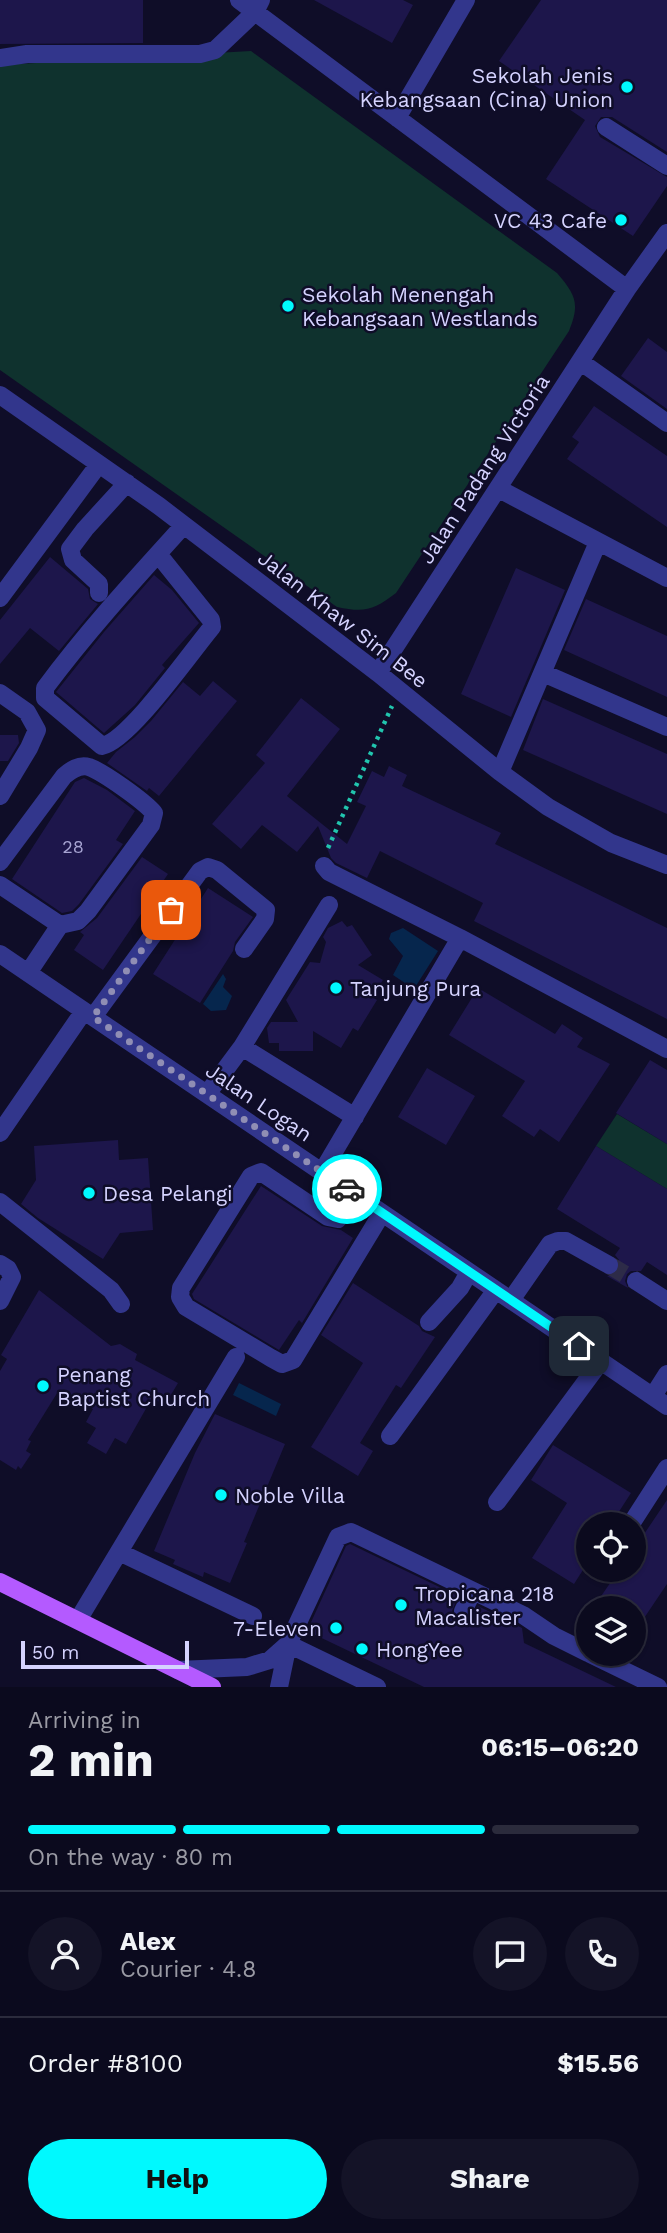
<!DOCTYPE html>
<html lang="en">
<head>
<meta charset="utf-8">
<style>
  :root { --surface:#0b0a1e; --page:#141327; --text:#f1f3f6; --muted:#9a9aa4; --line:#2b2b3c; --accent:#00f9fe }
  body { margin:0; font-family:"Work Sans",sans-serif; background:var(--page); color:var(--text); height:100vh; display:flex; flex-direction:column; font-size:26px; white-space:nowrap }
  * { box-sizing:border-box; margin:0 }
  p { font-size:23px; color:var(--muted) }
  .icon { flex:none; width:38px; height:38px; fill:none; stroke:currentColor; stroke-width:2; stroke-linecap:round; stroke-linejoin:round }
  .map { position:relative; height:1687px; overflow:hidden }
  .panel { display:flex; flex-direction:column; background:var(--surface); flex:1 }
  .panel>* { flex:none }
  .buttons { position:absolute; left:576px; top:1512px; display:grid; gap:14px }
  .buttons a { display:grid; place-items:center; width:70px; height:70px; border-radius:50%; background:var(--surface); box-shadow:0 2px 5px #0004,0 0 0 2px var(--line); font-size:35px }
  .scale { position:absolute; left:21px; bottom:18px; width:168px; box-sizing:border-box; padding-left:7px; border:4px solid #d5d3ff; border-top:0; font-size:19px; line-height:24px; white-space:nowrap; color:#d5d3ff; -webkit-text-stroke:5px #0f0d28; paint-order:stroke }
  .pin { position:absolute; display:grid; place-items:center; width:60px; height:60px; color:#fff; margin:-30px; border-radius:14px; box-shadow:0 4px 10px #0006 }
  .courier { position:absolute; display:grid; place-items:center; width:70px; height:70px; margin:-35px; border:5px solid #00f9fe; border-radius:50%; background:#fff; color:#222; box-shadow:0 2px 9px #0007 }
  .summary em { font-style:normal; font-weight:700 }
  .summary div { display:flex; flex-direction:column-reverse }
  .summary { display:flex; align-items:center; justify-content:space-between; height:119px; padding:0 28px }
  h1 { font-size:46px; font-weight:700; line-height:52px }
  .bar { display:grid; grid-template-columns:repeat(4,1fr); gap:10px 7px; align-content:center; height:84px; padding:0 28px }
  .bar i { height:9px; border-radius:5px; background:var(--line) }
  .bar .selected { background:var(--accent) }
  .bar p { grid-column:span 4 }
  .line { display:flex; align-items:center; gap:18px; padding:0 28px; border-top:2px solid var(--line) }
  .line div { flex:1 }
  .round { display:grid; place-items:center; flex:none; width:74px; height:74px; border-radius:37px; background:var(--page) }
  .action { display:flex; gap:14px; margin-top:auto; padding:14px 28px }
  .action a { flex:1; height:80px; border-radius:42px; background:var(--accent); color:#111; font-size:28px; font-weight:700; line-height:80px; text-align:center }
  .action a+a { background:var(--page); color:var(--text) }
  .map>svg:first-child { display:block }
</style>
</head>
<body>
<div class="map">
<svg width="667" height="1687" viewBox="0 0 667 1687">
  <rect width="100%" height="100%" fill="#0f0d28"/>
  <!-- green -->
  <path fill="#0f322e" d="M251 51 557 273C576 295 580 304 569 331L396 593C374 610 365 613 337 607L0 370V65Z
    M617 1114 667 1144V1189L596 1146Z"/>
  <!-- water -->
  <path fill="#06264d" d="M403 928 438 951 414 989 393 975 403 956 389 939 391 933Z
    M223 974 226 979 223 987 232 996 226 1010 211 1011 203 1004Z
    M239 1383 281 1404 276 1416 233 1395Z"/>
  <!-- building -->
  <path fill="#1d164b" d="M0 0H143V43L0 44Z
    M314 0H403L413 5 392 43Z
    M541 0H667V152L612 117H601L595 126 600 137 667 177V186L633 236 546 179 585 120 499 61Z
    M648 338 667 352V409L621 376Z
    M594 406 667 456V527L567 459 579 442 572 437Z
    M50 557 88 589 90 599 98 604 59 651 30 628 0 664V620Z
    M516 568 565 590 511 717 461 694Z
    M154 575 172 590 199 623 162 665 165 668 135 705 104 733 56 692 104 632Z
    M586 599 667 636V697L564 650Z
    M213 681 237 701 159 796 149 788 147 791 107 763 116 752 135 737 151 721 183 682 200 696Z
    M301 698 340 729 287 796 347 844 366 806 357 802 372 771 384 777 389 766 407 775 402 786 501 833 495 844 667 928V1019L474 921 483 903 380 851 367 878 336 863 331 858 318 826 297 852 262 825 241 849 212 824 265 763 256 755Z
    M543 699 667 754V814L523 750Z
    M0 735H18L19 743 8 761H0Z
    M84 778 107 790 135 811 116 840 123 844 79 904 72 911 62 913 12 879 75 782Z
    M142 857 168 874 103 970 74 950 84 935 80 932 97 918Z
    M208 888 253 917 235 942 233 951 200 1003 153 974Z
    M342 921 347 927 352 925 372 955 358 965 383 980 372 997 377 1000 358 1031 353 1028 341 1048 313 1031V1051H279V1043H269L267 1028 271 1022H298L286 1000 310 962 320 963 326 942 323 937 328 928Z
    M478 988 555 1034 562 1024 583 1038 577 1047 610 1064 559 1142 540 1129 534 1137 502 1116 525 1081 449 1035Z
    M650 1060 667 1070V1144L616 1113Z
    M427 1068 475 1096 446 1145 398 1117Z
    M118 1140 119 1160 148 1158 153 1230 120 1233 103 1259 38 1218 21 1204 36 1180 34 1146Z
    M596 1146 667 1189V1275L647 1262 641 1271H631L627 1274 625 1281 628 1288 607 1276 614 1275 619 1270V1260L615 1255 620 1248 557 1209Z
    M261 1186 322 1226 341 1230 353 1238 302 1323 299 1320 279 1350 194 1299 192 1294Z
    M353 1283 419 1326 422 1331 435 1337 401 1388 396 1385 360 1443 373 1451 358 1476 311 1447 363 1363 321 1335Z
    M39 1290 111 1346 120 1344 137 1354 135 1360 178 1383 165 1405 152 1398 126 1444 115 1438 106 1454 87 1443 96 1428 86 1422 93 1409 59 1390 28 1440 31 1441 26 1451 31 1454 21 1469 18 1466 16 1470 0 1460V1371L7 1359 1 1355Z
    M215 1414 285 1444 244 1542 247 1543 230 1583 204 1572 203 1577 173 1564 175 1560 154 1551 195 1453Z
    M553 1445 631 1493 611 1524H588V1562L574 1584 532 1558 567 1503 531 1480Z
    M667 1500V1584L634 1633V1608H593L619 1570H634V1549Z
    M350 1544 458 1596 452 1611 457 1621 464 1622 470 1620 478 1606 522 1628 524 1643 616 1687H424L307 1631 346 1546Z"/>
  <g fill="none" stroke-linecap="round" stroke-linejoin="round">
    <!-- minor-tunnel -->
    <path stroke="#2d2b48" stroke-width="18" stroke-dasharray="18 9" stroke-linecap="butt" d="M609 1265 636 1281"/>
    <!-- path -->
    <path stroke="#21c5ae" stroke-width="4.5" stroke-dasharray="3.5 5" stroke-linecap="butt" d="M328 848 392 706"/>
    <!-- minor -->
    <path stroke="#32368c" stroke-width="18" d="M239 0 627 289
      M0 58 27 54H200L215 50 255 12 261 0
      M397 118 466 0
      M606 127 667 166
      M581 362 667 423
      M0 395 159 506 378 673 500 772 548 807 611 843 667 865
      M499 489 667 578
      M158 554 211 620 212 627C191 652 129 741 102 746L45 698V688C88 630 136 578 184 525
      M99 593V584L73 560 70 549 85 529 127 483
      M0 598 99 464
      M378 673 627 289 667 233
      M543 673 667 727
      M0 693 27 712 37 730 29 748 0 796
      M500 772 598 542
      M0 862 64 776C71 770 79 764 89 767 103 772 144 801 154 813L151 825 88 911 78 921 60 925 28 973
      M324 866 329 872 460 938 667 1049
      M0 885 60 925
      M0 954 667 1406
      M93 1017 200 871 208 867 217 870 266 910 265 919 244 949
      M242 1047 355 1117
      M207 1094 242 1047 329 905
      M0 1133 84 1011
      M322 1172 460 938
      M356 1195 338 1219 328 1217 261 1172 251 1176 181 1288 180 1297 186 1307 271 1358 282 1364 293 1360 382 1213
      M0 1202 111 1290 121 1304
      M0 1264 8 1269 12 1277 0 1301
      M636 1281 667 1301
      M511 1300 550 1244 558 1241H566L609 1265
      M429 1322 460 1288 469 1272
      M653 1396 667 1374
      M390 1436 496 1290
      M497 1502 601 1361
      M631 1524 667 1468
      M119 1552 253 1616
      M463 1611 473 1591
      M78 1620 236 1357
      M288 1644 377 1687
      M590 1654 658 1687
      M178 1670 247 1667 270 1660 288 1644
      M279 1687 288 1644 338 1537 351 1532 523 1615 554 1636 588 1653"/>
    <!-- major -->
    <path stroke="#b45aff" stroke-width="18" d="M0 1582 212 1687"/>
  </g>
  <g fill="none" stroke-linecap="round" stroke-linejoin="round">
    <!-- done -->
    <path stroke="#908eb4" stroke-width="7" stroke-dasharray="0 12.6" d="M171 910 93 1017 347 1189"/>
    <!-- route -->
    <path stroke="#00f9fe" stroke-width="9" d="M347 1189 579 1346"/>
  </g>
  <!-- markers -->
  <g fill="#00f9fe" stroke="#0f0d28" stroke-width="2.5">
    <circle cx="627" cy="87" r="7"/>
    <circle cx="621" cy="220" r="7"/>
    <circle cx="288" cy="306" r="7"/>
    <circle cx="336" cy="988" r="7"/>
    <circle cx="89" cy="1193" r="7"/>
    <circle cx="43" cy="1386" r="7"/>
    <circle cx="221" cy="1495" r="7"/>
    <circle cx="401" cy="1605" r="7"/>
    <circle cx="336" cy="1628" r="7"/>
    <circle cx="362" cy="1649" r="7"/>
  </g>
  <g text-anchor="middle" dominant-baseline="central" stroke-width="5" stroke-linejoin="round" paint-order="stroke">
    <!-- number labels -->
    <g font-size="18" fill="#a7a4d2">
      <text x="73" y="846">28</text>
    </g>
    <!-- poi labels -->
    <g font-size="21" fill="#d5d3ff" stroke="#0f0d28" text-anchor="start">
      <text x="613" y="75" text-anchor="end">Sekolah Jenis<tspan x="613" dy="24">Kebangsaan (Cina) Union</tspan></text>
      <text x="607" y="220" text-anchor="end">VC 43 Cafe</text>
      <text x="302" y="294">Sekolah Menengah<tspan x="302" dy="24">Kebangsaan Westlands</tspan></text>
      <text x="350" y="988">Tanjung Pura</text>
      <text x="103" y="1193">Desa Pelangi</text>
      <text x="57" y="1374">Penang<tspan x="57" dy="24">Baptist Church</tspan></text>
      <text x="235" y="1495">Noble Villa</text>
      <text x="415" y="1593">Tropicana 218<tspan x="415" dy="24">Macalister</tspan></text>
      <text x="322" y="1628" text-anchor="end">7-Eleven</text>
      <text x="376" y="1649">HongYee</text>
    </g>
    <!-- street labels -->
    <g font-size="21" fill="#d5d3ff" stroke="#0f0d28">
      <text transform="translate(484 469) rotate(-57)">Jalan Padang Victoria</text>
      <text transform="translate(343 619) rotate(38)">Jalan Khaw Sim Bee</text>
      <text transform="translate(259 1102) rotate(34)">Jalan Logan</text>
    </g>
  </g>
</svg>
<div class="buttons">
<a><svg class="icon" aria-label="locate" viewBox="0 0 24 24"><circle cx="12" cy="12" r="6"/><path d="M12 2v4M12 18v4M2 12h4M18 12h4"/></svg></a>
<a><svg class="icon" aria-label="layers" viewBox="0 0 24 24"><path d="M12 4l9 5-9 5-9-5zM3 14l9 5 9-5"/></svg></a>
</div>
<div class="scale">50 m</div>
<div class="pin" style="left:171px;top:910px;background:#ea580c"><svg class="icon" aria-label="bag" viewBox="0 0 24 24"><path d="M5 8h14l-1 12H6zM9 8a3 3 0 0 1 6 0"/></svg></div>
<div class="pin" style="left:579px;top:1346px;background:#1f2937"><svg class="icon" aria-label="home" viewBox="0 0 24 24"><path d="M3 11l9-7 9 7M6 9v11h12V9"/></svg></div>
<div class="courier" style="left:347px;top:1189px"><svg class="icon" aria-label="car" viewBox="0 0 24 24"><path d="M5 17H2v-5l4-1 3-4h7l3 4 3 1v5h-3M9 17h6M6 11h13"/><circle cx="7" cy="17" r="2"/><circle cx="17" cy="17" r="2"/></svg></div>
</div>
<section class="panel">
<div class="summary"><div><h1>2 min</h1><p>Arriving in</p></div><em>06:15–06:20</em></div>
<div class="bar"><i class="selected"></i><i class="selected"></i><i class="selected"></i><i></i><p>On the way · 80 m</p></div>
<div class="line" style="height:126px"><a class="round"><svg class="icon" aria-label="person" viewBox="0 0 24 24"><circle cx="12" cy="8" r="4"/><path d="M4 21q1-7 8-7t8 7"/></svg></a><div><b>Alex</b><p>Courier · 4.8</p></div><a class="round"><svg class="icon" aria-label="chat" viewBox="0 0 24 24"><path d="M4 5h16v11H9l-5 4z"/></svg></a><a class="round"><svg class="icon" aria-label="phone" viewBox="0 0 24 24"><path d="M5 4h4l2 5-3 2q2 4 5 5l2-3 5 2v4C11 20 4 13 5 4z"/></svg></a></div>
<div class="line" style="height:91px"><div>Order #8100</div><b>$15.56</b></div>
<div class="action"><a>Help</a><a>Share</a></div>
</section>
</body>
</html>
